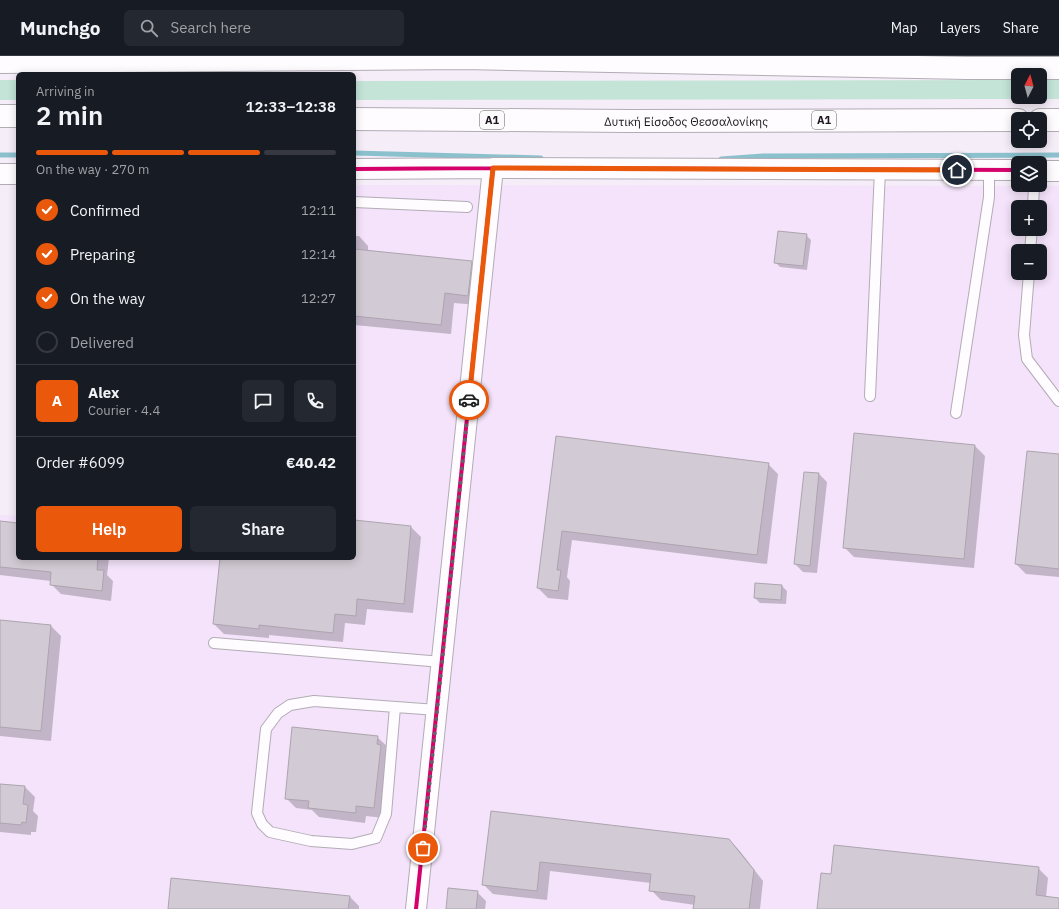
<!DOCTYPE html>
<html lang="en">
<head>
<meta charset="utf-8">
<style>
  :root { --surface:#171b24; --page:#242831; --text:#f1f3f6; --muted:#9ea1a6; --line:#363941; --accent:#ea580c }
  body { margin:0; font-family:"IBM Plex Sans",sans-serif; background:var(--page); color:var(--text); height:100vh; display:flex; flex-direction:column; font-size:15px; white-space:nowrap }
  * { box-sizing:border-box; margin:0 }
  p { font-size:13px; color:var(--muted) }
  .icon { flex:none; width:22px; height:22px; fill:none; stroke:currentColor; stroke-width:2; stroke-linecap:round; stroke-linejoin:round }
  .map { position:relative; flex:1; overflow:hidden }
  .drawer { position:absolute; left:16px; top:16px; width:340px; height:488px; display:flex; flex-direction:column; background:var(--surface); border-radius:6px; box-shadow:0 2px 10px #0003 }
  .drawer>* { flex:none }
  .needle { width:26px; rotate:6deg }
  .buttons { position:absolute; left:1011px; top:12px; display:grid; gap:8px }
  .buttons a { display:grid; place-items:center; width:36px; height:36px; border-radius:6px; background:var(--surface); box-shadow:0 2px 10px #0003; font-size:20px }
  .pin { position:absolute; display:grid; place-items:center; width:34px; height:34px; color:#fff; margin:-17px; border:2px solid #fff; border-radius:50%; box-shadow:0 1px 4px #0007 }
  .courier { position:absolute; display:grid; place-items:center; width:40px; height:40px; margin:-20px; border:3px solid #ea580c; border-radius:50%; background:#fff; color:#222; box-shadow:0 1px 5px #0007 }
  .summary em { font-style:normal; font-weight:600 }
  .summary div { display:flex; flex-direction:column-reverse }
  .summary { display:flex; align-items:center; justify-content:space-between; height:68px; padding:0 20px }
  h1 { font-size:26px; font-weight:600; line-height:30px }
  .bar { display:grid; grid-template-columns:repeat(4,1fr); gap:6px 4px; align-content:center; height:48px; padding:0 20px }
  .bar i { height:5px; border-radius:3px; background:var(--line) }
  .bar .selected { background:var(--accent) }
  .bar p { grid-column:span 4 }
  .line { display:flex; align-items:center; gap:10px; padding:0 20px; border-top:1px solid var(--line) }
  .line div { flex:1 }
  .round { display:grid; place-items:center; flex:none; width:42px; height:42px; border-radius:6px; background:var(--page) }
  ol { padding:0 20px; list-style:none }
  li { display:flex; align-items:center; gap:12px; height:44px }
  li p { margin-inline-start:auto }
  li .icon { padding:4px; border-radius:50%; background:var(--accent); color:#fff; stroke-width:4 }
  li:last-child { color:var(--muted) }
  li i { width:22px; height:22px; border:2px solid var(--line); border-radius:50% }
  .cta { display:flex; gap:8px; margin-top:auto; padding:8px 20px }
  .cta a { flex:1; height:46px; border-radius:6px; background:var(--accent); color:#fff; font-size:16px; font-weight:600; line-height:46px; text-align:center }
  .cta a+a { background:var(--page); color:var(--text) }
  header { display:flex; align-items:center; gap:24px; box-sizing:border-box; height:56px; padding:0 20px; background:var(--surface); border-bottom:1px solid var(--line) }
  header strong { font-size:19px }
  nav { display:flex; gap:22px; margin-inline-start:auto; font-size:14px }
  .search { width:280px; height:36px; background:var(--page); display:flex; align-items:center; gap:10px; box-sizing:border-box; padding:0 14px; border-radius:6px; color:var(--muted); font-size:15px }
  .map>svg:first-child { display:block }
</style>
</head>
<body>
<header>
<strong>Munchgo</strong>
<div class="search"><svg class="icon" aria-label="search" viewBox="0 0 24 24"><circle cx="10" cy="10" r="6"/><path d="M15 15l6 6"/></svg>Search here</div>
<nav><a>Map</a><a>Layers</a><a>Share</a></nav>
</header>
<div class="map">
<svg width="1059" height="853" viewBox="0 0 1059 853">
  <rect width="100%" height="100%" fill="#f5edf8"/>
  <!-- built -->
  <path fill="#f4e3fa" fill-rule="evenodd" d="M354 129 1059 130V853H0V459L18 460V502H354ZM1018 151H1040V173H1018ZM1018 195H1040V217H1018Z"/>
  <!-- green -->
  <path fill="#c4e4d8" d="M0 24H18V44H0Z
    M1018 24V41H1040V24H1059V43L354 44V25Z"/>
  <!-- shadow -->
  <path fill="#0003" d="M806 179 811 184 807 214 780 211 775 206Z
    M354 180H359L368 190V195L471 206 481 215 478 249 454 247 451 278 354 269Z
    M557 381 768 408 778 418 767 508 572 484 567 521 570 525 568 544 548 542 538 532Z
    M975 390 985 400 974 512 854 501 844 491Z
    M1059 399V521L1026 518 1016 508Z
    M805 417 819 418 827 426 817 517 803 516 795 508Z
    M354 465 411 471 421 481 413 557 367 553 365 569 345 567 343 586 269 579V582L224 578 214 568 221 502H354Z
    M0 466 18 468V502H109L107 519 113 525 111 545 61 538 51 528V525L0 519Z
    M782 530 787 535 786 548 760 547 755 542Z
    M0 565 51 570 61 580 51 685 0 680Z
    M377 681 388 691 384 762 366 760 365 767 319 761 312 754 296 752 286 742Z
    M0 729 25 731 35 741 33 755 38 760 36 776H31V779L0 776Z
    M492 756 729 784 739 794 763 825 760 853H695V849L661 844 651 834V827L550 815 547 844 493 838 483 828Z
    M1038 812 1048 822 1046 841 1059 843V853H818L832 819Z
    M477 836 486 845 485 853H447Z
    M349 840 359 850V853H169Z"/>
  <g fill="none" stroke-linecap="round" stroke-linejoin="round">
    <!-- stream -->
    <path stroke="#8bc1cd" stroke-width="5" d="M354 97 541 102
      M0 99H18
      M721 103 763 100 1059 99"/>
  </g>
  <!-- building -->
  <path fill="#d2cad4" stroke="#aca5ae" d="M778 175 807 178 803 210 774 207Z
    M354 193 472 205 468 240 445 237 441 269 354 260Z
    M854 377 975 389 964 503 843 492Z
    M556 380 769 407 757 499 562 475 557 514H561L558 535 537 532Z
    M1027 395 1059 398V513L1015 508Z
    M804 416 819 417 810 510 794 508Z
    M354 464 411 470 404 548 357 543 356 560 335 558 333 577 259 569V573L213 568 220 502H354Z
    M0 465 18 467V502H98L97 514H104L102 535 50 529 51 516 0 511Z
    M755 527 782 529 781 544 754 542Z
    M0 564 51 569 41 675 0 671Z
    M292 671 378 680 377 688 381 689 374 752 356 750V757L308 752 309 745 285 743Z
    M0 728 25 730 23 748 28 749 26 767 22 766 21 769 0 767Z
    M491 755 729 783 754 814 749 853H693L695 840 649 835 651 818 540 806 537 835 482 829Z
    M834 789 1039 811 1036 839 1059 842V853H817L821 817 831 818Z
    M171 822 350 840 348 853H168Z
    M448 832 478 835 476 853H446Z"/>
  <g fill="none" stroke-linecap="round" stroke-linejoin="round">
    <defs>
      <path id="lane" d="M354 146 467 151
        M1033 151 1034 129
        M1030 195 1032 173
        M1029 217 1024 279 1027 303 1059 345
        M870 340 880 114
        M956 357 989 141V114
        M214 587 442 606
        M395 651 386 758 376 782 352 788 311 785 270 776 262 768 257 757 266 673 278 657 290 649 314 645 437 654"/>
      <path id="street" d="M354 113 493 112 1018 114
        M1040 115H1059
        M0 118H18
        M416 853 493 112"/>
      <g id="highway">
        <path d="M0 6 464 2 967 12H1059"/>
        <path d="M0 60H18"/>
        <path id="s1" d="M354 63 629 65 1018 64"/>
        <path d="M1040 64H1059"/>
      </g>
    </defs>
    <!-- lane casing -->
    <use href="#lane" stroke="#b2acb5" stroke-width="12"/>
    <!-- street casing -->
    <use href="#street" stroke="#b2acb5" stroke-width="22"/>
    <!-- highway casing -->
    <use href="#highway" stroke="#b2acb5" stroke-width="24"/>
    <!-- lane -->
    <use href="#lane" stroke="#fefcfe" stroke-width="10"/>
    <!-- street -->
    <use href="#street" stroke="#fefcfe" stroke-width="20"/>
    <!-- highway -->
    <use href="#highway" stroke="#fefcfe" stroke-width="22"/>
    <defs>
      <path id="cycleway" d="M354 113 493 112 1018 114
        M416 853 493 112"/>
    </defs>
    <!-- cycleway casing -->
    <use href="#cycleway" stroke="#fbfbfb" stroke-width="6"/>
    <!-- cycleway -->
    <use href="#cycleway" stroke="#d6006c" stroke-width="4"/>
  </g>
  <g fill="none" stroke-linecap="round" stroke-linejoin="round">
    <!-- done -->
    <path stroke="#68616a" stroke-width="4" stroke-dasharray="0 7.2" d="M423 792 469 344"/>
    <!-- route -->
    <path stroke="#ea580c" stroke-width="5" d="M469 344 493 112 957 114"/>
  </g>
  <g text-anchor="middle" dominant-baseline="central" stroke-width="3" stroke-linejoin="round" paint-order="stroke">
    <!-- shield labels -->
    <g fill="#fbfbfb" stroke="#5f5a60" stroke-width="1">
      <rect x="480" y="55" width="24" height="18" rx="3"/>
      <rect x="812" y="55" width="24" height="18" rx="3"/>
    </g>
    <g font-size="11" font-weight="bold" fill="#1c151e">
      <text x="492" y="64">Α1</text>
      <text x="824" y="64">Α1</text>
    </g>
    <!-- street labels -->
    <g font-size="12" fill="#1c151e" stroke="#fbfbfb">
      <text stroke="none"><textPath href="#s1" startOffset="332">Δυτική Είσοδος Θεσσαλονίκης</textPath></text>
    </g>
  </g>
</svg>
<div class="buttons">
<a><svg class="needle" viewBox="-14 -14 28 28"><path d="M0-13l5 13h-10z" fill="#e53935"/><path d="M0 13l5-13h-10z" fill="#9ea1a6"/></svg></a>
<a><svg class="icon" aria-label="locate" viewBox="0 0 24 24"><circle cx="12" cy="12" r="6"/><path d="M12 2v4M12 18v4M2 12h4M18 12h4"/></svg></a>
<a><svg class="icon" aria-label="layers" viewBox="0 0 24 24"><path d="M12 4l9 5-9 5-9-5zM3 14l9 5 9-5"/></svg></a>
<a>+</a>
<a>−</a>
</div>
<div class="pin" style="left:423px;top:792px;background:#ea580c"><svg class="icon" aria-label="bag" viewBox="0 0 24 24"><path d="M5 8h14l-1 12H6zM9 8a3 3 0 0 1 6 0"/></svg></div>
<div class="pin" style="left:957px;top:114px;background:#1f2937"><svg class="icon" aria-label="home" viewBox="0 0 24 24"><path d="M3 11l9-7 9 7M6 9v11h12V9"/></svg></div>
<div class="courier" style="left:469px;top:344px"><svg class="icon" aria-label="car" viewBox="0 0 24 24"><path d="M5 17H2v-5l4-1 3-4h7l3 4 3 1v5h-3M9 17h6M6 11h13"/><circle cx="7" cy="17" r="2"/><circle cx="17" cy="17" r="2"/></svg></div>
<section class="drawer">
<div class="summary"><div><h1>2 min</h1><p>Arriving in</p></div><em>12:33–12:38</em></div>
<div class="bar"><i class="selected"></i><i class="selected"></i><i class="selected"></i><i></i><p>On the way · 270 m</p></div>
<ol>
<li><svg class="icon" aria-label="check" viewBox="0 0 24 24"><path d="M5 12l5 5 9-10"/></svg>Confirmed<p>12:11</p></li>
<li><svg class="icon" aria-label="check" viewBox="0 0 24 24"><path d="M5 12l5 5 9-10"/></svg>Preparing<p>12:14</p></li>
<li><svg class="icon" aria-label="check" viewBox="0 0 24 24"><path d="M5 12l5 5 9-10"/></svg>On the way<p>12:27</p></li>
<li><i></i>Delivered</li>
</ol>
<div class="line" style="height:72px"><b class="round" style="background:var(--accent);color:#fff">A</b><div><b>Alex</b><p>Courier · 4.4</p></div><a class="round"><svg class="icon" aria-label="chat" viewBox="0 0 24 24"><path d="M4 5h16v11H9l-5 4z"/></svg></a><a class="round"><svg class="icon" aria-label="phone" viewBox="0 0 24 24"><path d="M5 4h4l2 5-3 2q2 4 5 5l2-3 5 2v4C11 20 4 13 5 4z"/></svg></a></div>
<div class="line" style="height:52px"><div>Order #6099</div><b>€40.42</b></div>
<div class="cta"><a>Help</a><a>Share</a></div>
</section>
</div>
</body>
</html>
